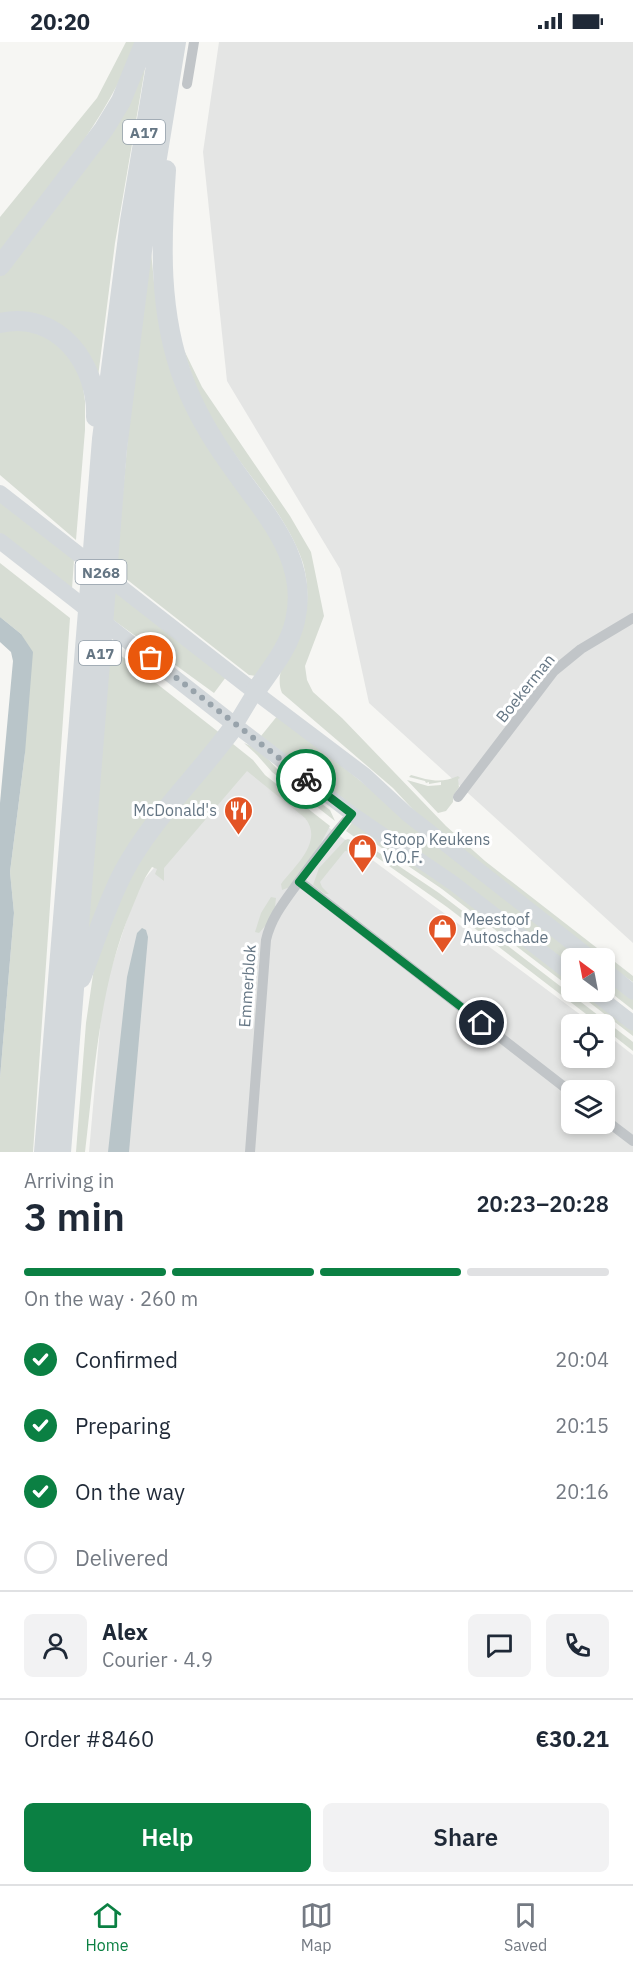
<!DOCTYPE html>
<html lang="en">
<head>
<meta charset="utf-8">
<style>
  :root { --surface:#fff; --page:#f2f2f3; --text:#1f2937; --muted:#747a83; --line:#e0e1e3; --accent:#0b8043 }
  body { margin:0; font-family:"IBM Plex Sans",sans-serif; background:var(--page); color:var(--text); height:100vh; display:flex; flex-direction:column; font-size:22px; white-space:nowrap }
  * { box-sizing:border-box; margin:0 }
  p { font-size:20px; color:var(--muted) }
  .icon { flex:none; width:33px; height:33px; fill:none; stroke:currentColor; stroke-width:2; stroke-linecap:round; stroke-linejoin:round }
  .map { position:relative; height:1110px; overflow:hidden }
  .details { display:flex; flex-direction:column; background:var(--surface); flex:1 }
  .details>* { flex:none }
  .needle { width:39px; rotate:328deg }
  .tools { position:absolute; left:561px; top:906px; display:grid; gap:12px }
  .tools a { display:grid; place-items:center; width:54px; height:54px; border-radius:9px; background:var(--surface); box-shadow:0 3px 9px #0003; font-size:30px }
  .pin { position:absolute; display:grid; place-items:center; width:51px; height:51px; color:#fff; margin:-26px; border:3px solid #fff; border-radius:50%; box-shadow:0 2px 6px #0007 }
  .courier { position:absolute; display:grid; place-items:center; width:60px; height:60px; margin:-30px; border:4px solid #0b8043; border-radius:50%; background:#fff; color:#222; box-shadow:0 2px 8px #0007 }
  .overview em { font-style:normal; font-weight:600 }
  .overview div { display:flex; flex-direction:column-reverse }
  .overview { display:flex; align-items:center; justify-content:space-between; height:102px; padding:0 24px }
  h1 { font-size:39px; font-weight:600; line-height:45px }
  .bar { display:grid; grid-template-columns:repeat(4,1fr); gap:9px 6px; align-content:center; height:72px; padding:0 24px }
  .bar i { height:8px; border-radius:4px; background:var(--line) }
  .bar .current { background:var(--accent) }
  .bar p { grid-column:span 4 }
  .line { display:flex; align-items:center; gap:15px; padding:0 24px; border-top:2px solid var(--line) }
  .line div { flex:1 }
  .round { display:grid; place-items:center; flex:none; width:63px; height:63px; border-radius:9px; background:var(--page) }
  ol { padding:0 24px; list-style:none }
  li { display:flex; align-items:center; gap:18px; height:66px }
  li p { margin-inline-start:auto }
  li .icon { padding:6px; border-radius:50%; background:var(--accent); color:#fff; stroke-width:4 }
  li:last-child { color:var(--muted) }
  li i { width:33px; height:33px; border:3px solid var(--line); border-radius:50% }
  .primary-button { display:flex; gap:12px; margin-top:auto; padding:12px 24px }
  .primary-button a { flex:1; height:69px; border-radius:9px; background:var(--accent); color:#fff; font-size:24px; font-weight:600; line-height:69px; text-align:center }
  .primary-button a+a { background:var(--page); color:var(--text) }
  .status { display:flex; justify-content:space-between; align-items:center; height:42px; padding:0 30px; background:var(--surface); direction:ltr }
  .status svg { height:16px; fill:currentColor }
  .dock { display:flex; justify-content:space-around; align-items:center; height:84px; border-top:2px solid var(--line); background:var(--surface); font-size:16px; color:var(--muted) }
  .dock a { display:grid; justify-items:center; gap:3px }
  .dock .current { color:var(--accent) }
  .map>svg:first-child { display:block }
</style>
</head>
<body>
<div class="status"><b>20:20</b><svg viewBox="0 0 49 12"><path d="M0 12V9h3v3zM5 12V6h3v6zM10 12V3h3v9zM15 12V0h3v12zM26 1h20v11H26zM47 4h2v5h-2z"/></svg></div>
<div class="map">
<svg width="633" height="1110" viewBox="0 0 633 1110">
  <rect width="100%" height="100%" fill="#f6f6f3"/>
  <!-- built -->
  <path fill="#e4e5e4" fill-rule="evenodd" d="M219 0H633V901L369 661 340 527 227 339 203 110Z
    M242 721 593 982H572V1016H604L605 991 633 1013V1110H89L103 952 137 846ZM572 1048H604V1082H572Z"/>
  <!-- green -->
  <path fill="#d7ddd4" d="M126 0H137C105 81 52 141 0 209V175L97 56Z
    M149 3 115 201 98 335 76 301 0 274V232Z
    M151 209 154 240 174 327 281 503 291 559 282 596 256 634 249 633 116 529 131 360Z
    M22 287 50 296 74 319 82 338 85 359V388L76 498 0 433V289Z
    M184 308 202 345 290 474 311 510 324 574 305 624 307 638 313 650 342 676 446 784 485 819 633 934V940L605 921 604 916H598L431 787 393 746 282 651C272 627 297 602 304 580 309 561 308 539 303 521 287 473 247 433 220 391 203 365 192 337 184 308Z
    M0 460 74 518 72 547 0 491Z
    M0 521 70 576 33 1110H0V1036L14 871 10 830 25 711 21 592 0 575Z
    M114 549 226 635 214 651 112 577Z
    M110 605 221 692 86 903Z
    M278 673 582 916H572L571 925 402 801 261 694Z
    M244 701 260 708 278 728 330 768 335 779 272 730 257 713Z
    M233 702 253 718 265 733 330 784 317 808 290 845 282 848 281 842C295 824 324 799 305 776L247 729 164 826V839L155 832 157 827 152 825C143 837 138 852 132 866 99 943 95 1028 85 1110H76L86 981 95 919 133 824 228 704Z
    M411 733C428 738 441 742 458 734L460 736 458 737 459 745 453 754V760L446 769 438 771 407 738 428 744 441 743V740L429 742V740L426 741 425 739 409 735Z
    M353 779 430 831 571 939V946L442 847 376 802 356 796 346 789Z
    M348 797 372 806 439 851 633 1000V1009L605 987 604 982H599L447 865 375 814 345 809 320 840 322 845 329 852H325L313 843 319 826 345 798Z
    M271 855 276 856 275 865 266 883 259 891 255 890 261 871Z
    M604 934 633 956V968L605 946Z
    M576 950H585L633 987V994Z"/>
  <!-- water -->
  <path fill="#b9c5c9" d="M0 575 21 592 33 610 25 711 10 830 14 871 0 1036V761L13 619 11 610 0 600Z
    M142 886 146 888 148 895 129 1110H108L127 935 137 891Z"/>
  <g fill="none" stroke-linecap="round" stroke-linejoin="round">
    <!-- street -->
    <path stroke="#c1c5c8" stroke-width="10" d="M187 42 194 0
      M458 755 554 629 581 607 633 576
      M299 839 572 1051
      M604 1077 633 1099
      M250 1110 266 898C271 876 284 860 297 842 314 818 332 794 352 772"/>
    <!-- secondary -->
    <path stroke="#d4d9dc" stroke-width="15" d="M255 650 365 733 407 772 591 916
      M235 683 352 772 453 841 572 933
      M604 927 633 950
      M593 950 633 981"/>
    <!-- primary -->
    <path stroke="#d4d9dc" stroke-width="16" d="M0 451 255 650 235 683 0 499"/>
    <!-- highway -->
    <path stroke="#d4d9dc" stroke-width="20" d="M166 128C161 200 158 271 184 339 195 368 212 397 230 422 263 470 310 516 295 579 289 606 270 628 255 650
      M0 224 104 87 121 59 145 0
      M0 281C58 268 98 322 96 375
      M81 936C95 900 106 863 124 829 153 775 200 732 235 683
      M44 1110 102 397 130 179 160 0
      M61 1110 117 407 143 201 176 0"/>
  </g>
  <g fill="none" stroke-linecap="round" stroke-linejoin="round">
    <!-- done -->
    <path stroke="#98a3ab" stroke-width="6" stroke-dasharray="0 10.8" d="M151 616 306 737"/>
    <!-- route -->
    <path stroke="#0b8043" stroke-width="8" d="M306 737 352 772 299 840 482 981"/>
  </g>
  <!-- icons -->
  <defs>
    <symbol id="restaurant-pin" viewBox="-11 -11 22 30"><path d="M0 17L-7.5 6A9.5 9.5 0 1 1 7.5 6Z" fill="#e35425" stroke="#fff"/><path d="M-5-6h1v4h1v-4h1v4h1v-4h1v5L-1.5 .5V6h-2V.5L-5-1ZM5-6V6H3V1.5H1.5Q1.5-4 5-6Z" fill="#fff"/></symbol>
    <symbol id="shop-pin" viewBox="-11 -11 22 30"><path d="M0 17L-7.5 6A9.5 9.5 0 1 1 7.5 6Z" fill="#e35425" stroke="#fff"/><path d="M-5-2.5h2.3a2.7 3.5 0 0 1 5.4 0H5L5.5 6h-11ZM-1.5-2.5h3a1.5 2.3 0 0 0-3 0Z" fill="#fff"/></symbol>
  </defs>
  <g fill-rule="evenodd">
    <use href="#restaurant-pin" x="222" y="752" width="33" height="45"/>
    <use href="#shop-pin" x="346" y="790" width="33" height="45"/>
    <use href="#shop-pin" x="426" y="870" width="33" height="45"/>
  </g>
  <g text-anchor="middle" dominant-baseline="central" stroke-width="6" stroke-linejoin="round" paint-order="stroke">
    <!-- shield labels -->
    <g fill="#fff" stroke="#939fa9" stroke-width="1.5">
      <rect x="123" y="78" width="42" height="24" rx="4.5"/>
      <rect x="75.5" y="518" width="51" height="24" rx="4.5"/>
      <rect x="79" y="599" width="42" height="24" rx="4.5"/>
    </g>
    <g font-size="15" font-weight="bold" fill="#657684">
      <text x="144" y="90">A17</text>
      <text x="101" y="530">N268</text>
      <text x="100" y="611">A17</text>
    </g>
    <!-- street labels -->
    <g font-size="16" fill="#657684" stroke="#fff">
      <text transform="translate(525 646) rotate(-51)">Boekerman</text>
      <text transform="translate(247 944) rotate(-86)">Emmerblok</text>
    </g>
    <!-- poi labels -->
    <g font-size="16" fill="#657684" stroke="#fff" text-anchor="start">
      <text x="217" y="768" text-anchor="end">McDonald's</text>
      <text x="383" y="797">Stoop Keukens<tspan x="383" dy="18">V.O.F.</tspan></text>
      <text x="463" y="877">Meestoof<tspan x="463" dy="18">Autoschade</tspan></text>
    </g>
  </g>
</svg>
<div class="tools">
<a><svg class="needle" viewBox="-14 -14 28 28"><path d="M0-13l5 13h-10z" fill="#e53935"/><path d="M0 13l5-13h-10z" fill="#747a83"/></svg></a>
<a><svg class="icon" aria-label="locate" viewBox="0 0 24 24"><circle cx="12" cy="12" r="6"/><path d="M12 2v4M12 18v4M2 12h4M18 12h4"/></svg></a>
<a><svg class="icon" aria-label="layers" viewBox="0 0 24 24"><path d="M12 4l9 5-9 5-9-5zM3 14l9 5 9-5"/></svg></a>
</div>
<div class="pin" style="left:151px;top:616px;background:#ea580c"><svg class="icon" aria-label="bag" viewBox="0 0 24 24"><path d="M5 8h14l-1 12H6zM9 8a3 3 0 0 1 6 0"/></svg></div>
<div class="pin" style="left:482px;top:981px;background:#1f2937"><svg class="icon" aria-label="home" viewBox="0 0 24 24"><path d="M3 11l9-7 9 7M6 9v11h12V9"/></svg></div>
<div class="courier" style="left:306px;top:737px"><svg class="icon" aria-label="bike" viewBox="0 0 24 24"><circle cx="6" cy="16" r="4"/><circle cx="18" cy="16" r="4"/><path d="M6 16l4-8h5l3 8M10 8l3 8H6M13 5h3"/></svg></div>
</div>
<section class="details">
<div class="overview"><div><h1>3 min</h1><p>Arriving in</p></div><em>20:23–20:28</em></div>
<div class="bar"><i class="current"></i><i class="current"></i><i class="current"></i><i></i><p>On the way · 260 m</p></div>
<ol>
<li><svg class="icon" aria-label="check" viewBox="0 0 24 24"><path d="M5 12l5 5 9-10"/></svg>Confirmed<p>20:04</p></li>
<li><svg class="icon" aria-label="check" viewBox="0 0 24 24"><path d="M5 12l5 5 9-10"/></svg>Preparing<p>20:15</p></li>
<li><svg class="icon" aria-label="check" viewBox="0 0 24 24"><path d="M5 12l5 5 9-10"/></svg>On the way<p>20:16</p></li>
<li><i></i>Delivered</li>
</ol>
<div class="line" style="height:108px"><a class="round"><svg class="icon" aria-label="person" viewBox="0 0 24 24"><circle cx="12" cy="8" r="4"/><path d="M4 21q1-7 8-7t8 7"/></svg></a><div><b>Alex</b><p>Courier · 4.9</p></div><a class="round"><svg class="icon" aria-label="chat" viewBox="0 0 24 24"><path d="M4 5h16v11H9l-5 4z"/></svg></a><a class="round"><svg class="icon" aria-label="phone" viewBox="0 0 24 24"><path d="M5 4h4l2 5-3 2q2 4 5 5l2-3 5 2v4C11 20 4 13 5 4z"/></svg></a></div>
<div class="line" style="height:78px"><div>Order #8460</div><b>€30.21</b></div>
<div class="primary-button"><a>Help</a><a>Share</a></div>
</section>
<nav class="dock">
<a class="current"><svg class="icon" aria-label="home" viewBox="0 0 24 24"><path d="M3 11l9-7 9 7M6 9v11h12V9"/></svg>Home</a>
<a><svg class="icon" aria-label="map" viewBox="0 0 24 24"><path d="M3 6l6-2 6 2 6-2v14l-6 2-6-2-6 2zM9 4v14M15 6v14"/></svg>Map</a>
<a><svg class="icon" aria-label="saved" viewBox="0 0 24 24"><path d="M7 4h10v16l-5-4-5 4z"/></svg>Saved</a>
</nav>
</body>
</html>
